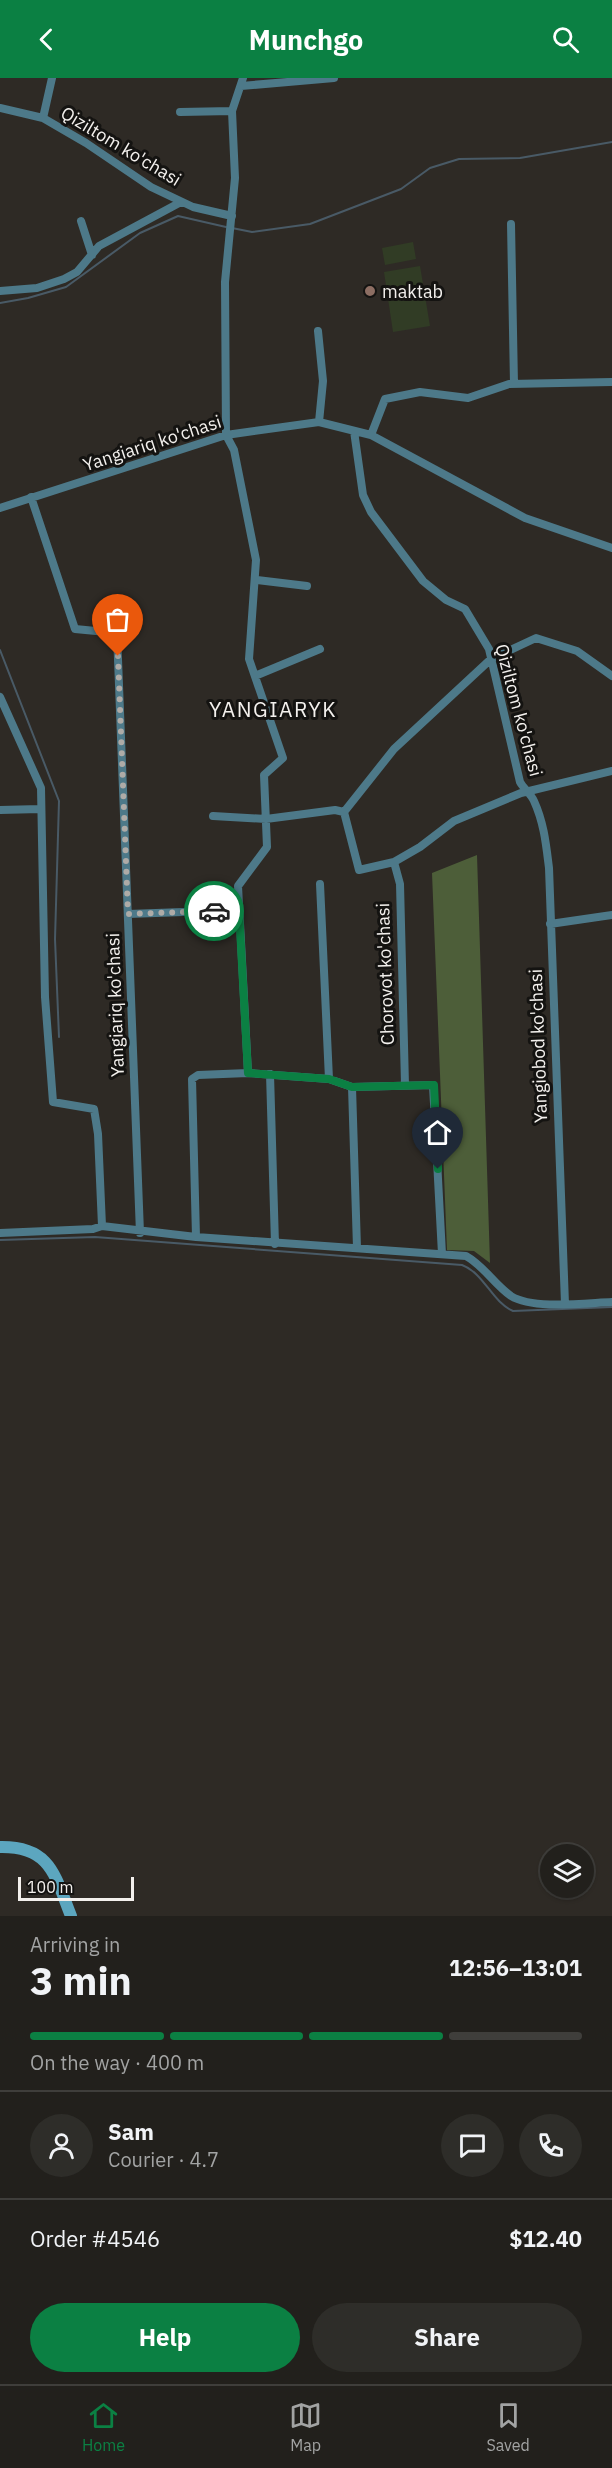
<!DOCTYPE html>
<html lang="en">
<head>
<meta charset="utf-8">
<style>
  :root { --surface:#22201c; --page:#2e2d29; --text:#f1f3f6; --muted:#a2a3a3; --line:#3f3e3b; --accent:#0b8043 }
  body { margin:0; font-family:"IBM Plex Sans",sans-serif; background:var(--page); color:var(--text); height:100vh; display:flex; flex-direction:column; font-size:22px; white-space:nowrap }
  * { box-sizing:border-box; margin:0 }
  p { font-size:20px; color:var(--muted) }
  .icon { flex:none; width:33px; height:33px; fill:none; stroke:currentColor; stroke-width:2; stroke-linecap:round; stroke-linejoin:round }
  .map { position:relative; height:1838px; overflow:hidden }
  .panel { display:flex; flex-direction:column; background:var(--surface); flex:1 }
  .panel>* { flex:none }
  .fabs { position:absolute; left:540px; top:1766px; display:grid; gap:12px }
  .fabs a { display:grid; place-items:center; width:54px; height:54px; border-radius:50%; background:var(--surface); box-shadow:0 2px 4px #0004,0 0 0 2px var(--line); font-size:30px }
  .scale { position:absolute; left:18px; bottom:15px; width:116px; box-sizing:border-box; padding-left:6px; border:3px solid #f3f0ed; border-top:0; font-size:16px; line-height:21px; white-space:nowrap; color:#f3f0ed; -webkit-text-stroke:4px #141311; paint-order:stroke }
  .pin { position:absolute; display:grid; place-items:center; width:51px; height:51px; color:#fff; margin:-62px -26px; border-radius:50% 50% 50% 0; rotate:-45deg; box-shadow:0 0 6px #0007 }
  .pin .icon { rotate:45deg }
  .courier { position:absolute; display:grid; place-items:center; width:60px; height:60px; margin:-30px; border:4px solid #0b8043; border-radius:50%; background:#fff; color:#222; box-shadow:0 2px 8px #0007 }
  .headline em { font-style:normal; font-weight:700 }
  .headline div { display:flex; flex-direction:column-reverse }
  .headline { display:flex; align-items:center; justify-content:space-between; height:102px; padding:0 30px }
  h1 { font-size:39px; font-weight:700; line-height:45px }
  .bar { display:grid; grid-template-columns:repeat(4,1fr); gap:9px 6px; align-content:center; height:72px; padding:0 30px }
  .bar i { height:8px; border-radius:4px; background:var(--line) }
  .bar .on { background:var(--accent) }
  .bar p { grid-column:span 4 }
  .line { display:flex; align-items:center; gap:15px; padding:0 30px; border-top:2px solid var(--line) }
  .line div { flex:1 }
  .round { display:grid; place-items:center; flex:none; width:63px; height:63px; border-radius:32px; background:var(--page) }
  .button { display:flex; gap:12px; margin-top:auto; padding:12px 30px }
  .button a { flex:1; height:69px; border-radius:36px; background:var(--accent); color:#fff; font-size:24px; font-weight:700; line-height:69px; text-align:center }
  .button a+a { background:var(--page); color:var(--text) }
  header { display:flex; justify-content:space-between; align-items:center; height:78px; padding:0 30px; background:var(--accent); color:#fff; font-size:27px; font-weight:700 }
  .tabs { display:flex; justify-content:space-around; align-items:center; height:84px; border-top:2px solid var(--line); background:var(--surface); font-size:16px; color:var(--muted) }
  .tabs a { display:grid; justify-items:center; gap:3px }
  .tabs .on { color:var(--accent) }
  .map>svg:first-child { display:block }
</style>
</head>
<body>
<header><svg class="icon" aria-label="back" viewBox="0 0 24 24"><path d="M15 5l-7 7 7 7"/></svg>Munchgo<svg class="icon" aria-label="search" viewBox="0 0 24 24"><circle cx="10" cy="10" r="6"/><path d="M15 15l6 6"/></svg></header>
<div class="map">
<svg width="612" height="1838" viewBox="0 0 612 1838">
  <rect width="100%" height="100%" fill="#2e2a25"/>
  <!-- green -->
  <path fill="#313c25" d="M413 164 416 181 385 187 382 170Z
    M420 188 430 248 393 254 384 194Z"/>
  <!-- forest -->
  <path fill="#4d5e39" d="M477 777 490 1185 474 1173 447 1172 432 795Z"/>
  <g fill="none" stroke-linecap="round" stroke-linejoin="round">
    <!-- stream -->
    <path stroke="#495a66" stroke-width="2" d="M232 150 252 154 310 146 401 111 430 90 459 81 520 80 612 64
      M0 225 28 220 66 209 140 155 178 138 226 149
      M0 572 59 723 55 861 59 959
      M0 1162 95 1159 462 1187C484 1195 492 1224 513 1233L612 1229"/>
    <!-- street -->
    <path stroke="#4d7989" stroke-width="8" d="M243 0 232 33 235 100 225 204 226 357 234 372 256 482 249 581 283 680 264 697 267 769 238 808 248 995
      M241 8 334 0
      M0 30 43 40 86 65 151 109 193 129 232 138
      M180 34 232 33
      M43 40 52 0
      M81 143 92 177
      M511 146 514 306
      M0 213 37 210 64 201 77 194 99 168 181 124
      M318 253 323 303 319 344
      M354 353 363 417 371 434 423 503 446 522 465 531 489 571 520 704C524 711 531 716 534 723 544 745 546 766 549 790L565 1226
      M371 357 385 321 420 314 468 320 509 306 612 304
      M31 419 75 551 117 555 140 1155
      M0 430 226 357 319 344 371 357 525 440 612 470
      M257 502 307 508
      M255 598 320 571
      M0 619 41 710 45 919 53 1024 94 1031 98 1056 102 1148
      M0 732 40 731
      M344 734 394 671 491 581 536 560 577 573 612 598
      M344 734 359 792 394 784 420 769 454 743 521 715 612 693
      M213 738 266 741 335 732 344 734
      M394 784 400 806 405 1007
      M320 806 329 1001
      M128 836 239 832
      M550 846 612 837
      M270 996 275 1166
      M352 1009 357 1170
      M0 1155 93 1151 102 1148 196 1159 466 1178C484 1188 494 1206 511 1218 533 1232 586 1225 612 1224
      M196 1159 192 1001 198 997 248 995 329 1001 352 1009 433 1007 442 1176"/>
    <!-- secondary -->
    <path stroke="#5ca6bf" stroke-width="12" d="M0 1769C51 1768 55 1798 71 1838"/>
  </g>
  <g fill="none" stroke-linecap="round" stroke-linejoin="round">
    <!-- done -->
    <path stroke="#aeaba7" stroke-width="6" stroke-dasharray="0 10.8" d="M118 578 128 836 214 833"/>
    <!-- route -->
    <path stroke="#0b8043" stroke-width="8" d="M214 833 239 832 248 995 329 1001 352 1009 434 1007 438 1091"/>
  </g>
  <!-- markers -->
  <circle fill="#8d6e63" stroke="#141311" stroke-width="2" cx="370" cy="213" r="6"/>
  <g text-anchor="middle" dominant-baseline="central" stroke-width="6" stroke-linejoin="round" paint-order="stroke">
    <!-- street labels -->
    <g font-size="18" fill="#f3f0ed" stroke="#141311">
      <text transform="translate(121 68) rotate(31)">Qiziltom ko'chasi</text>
      <text transform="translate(152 365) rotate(-18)">Yangiariq ko'chasi</text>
      <text transform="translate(519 632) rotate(75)">Qiziltom ko'chasi</text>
      <text transform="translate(385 896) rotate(-92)">Chorovot ko'chasi</text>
      <text transform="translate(115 927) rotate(-92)">Yangiariq ko'chasi</text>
      <text transform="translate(538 968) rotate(-92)">Yangiobod ko'chasi</text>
    </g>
    <!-- poi labels -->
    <g font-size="18" fill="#f3f0ed" stroke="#141311" text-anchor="start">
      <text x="382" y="213">maktab</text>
    </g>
    <!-- quarter labels -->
    <g font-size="21" letter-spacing="1.5" fill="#f3f0ed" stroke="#141311">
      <text x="273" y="631">YANGIARYK</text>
    </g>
  </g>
</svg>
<div class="fabs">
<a><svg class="icon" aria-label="layers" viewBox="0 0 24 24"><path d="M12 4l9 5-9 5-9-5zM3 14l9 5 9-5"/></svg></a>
</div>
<div class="scale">100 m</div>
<div class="pin" style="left:118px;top:578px;background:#ea580c"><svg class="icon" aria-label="bag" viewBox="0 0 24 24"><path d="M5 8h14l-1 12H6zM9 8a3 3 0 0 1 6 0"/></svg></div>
<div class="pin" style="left:438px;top:1091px;background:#1f2937"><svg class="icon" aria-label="home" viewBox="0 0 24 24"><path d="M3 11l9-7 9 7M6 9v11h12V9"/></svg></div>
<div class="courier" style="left:214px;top:833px"><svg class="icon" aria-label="car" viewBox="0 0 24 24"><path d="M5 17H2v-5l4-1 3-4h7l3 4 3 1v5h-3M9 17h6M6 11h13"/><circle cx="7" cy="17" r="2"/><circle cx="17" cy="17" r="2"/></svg></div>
</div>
<section class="panel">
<div class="headline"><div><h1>3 min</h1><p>Arriving in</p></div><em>12:56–13:01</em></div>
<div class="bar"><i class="on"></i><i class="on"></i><i class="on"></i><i></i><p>On the way · 400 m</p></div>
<div class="line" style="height:108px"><a class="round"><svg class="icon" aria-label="person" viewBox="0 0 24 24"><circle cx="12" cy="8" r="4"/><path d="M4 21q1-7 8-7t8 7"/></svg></a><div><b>Sam</b><p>Courier · 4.7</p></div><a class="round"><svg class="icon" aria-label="chat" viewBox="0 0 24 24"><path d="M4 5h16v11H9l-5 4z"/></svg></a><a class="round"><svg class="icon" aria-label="phone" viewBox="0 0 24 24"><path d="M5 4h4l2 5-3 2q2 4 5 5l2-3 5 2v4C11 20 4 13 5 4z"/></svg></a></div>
<div class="line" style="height:78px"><div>Order #4546</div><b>$12.40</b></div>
<div class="button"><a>Help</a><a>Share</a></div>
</section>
<nav class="tabs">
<a class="on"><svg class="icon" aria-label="home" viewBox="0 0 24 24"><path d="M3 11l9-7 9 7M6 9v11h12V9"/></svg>Home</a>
<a><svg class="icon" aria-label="map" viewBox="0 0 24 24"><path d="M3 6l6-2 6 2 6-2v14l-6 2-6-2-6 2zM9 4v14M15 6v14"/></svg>Map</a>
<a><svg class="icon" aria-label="saved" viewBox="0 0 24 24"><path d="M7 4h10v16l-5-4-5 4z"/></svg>Saved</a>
</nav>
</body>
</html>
